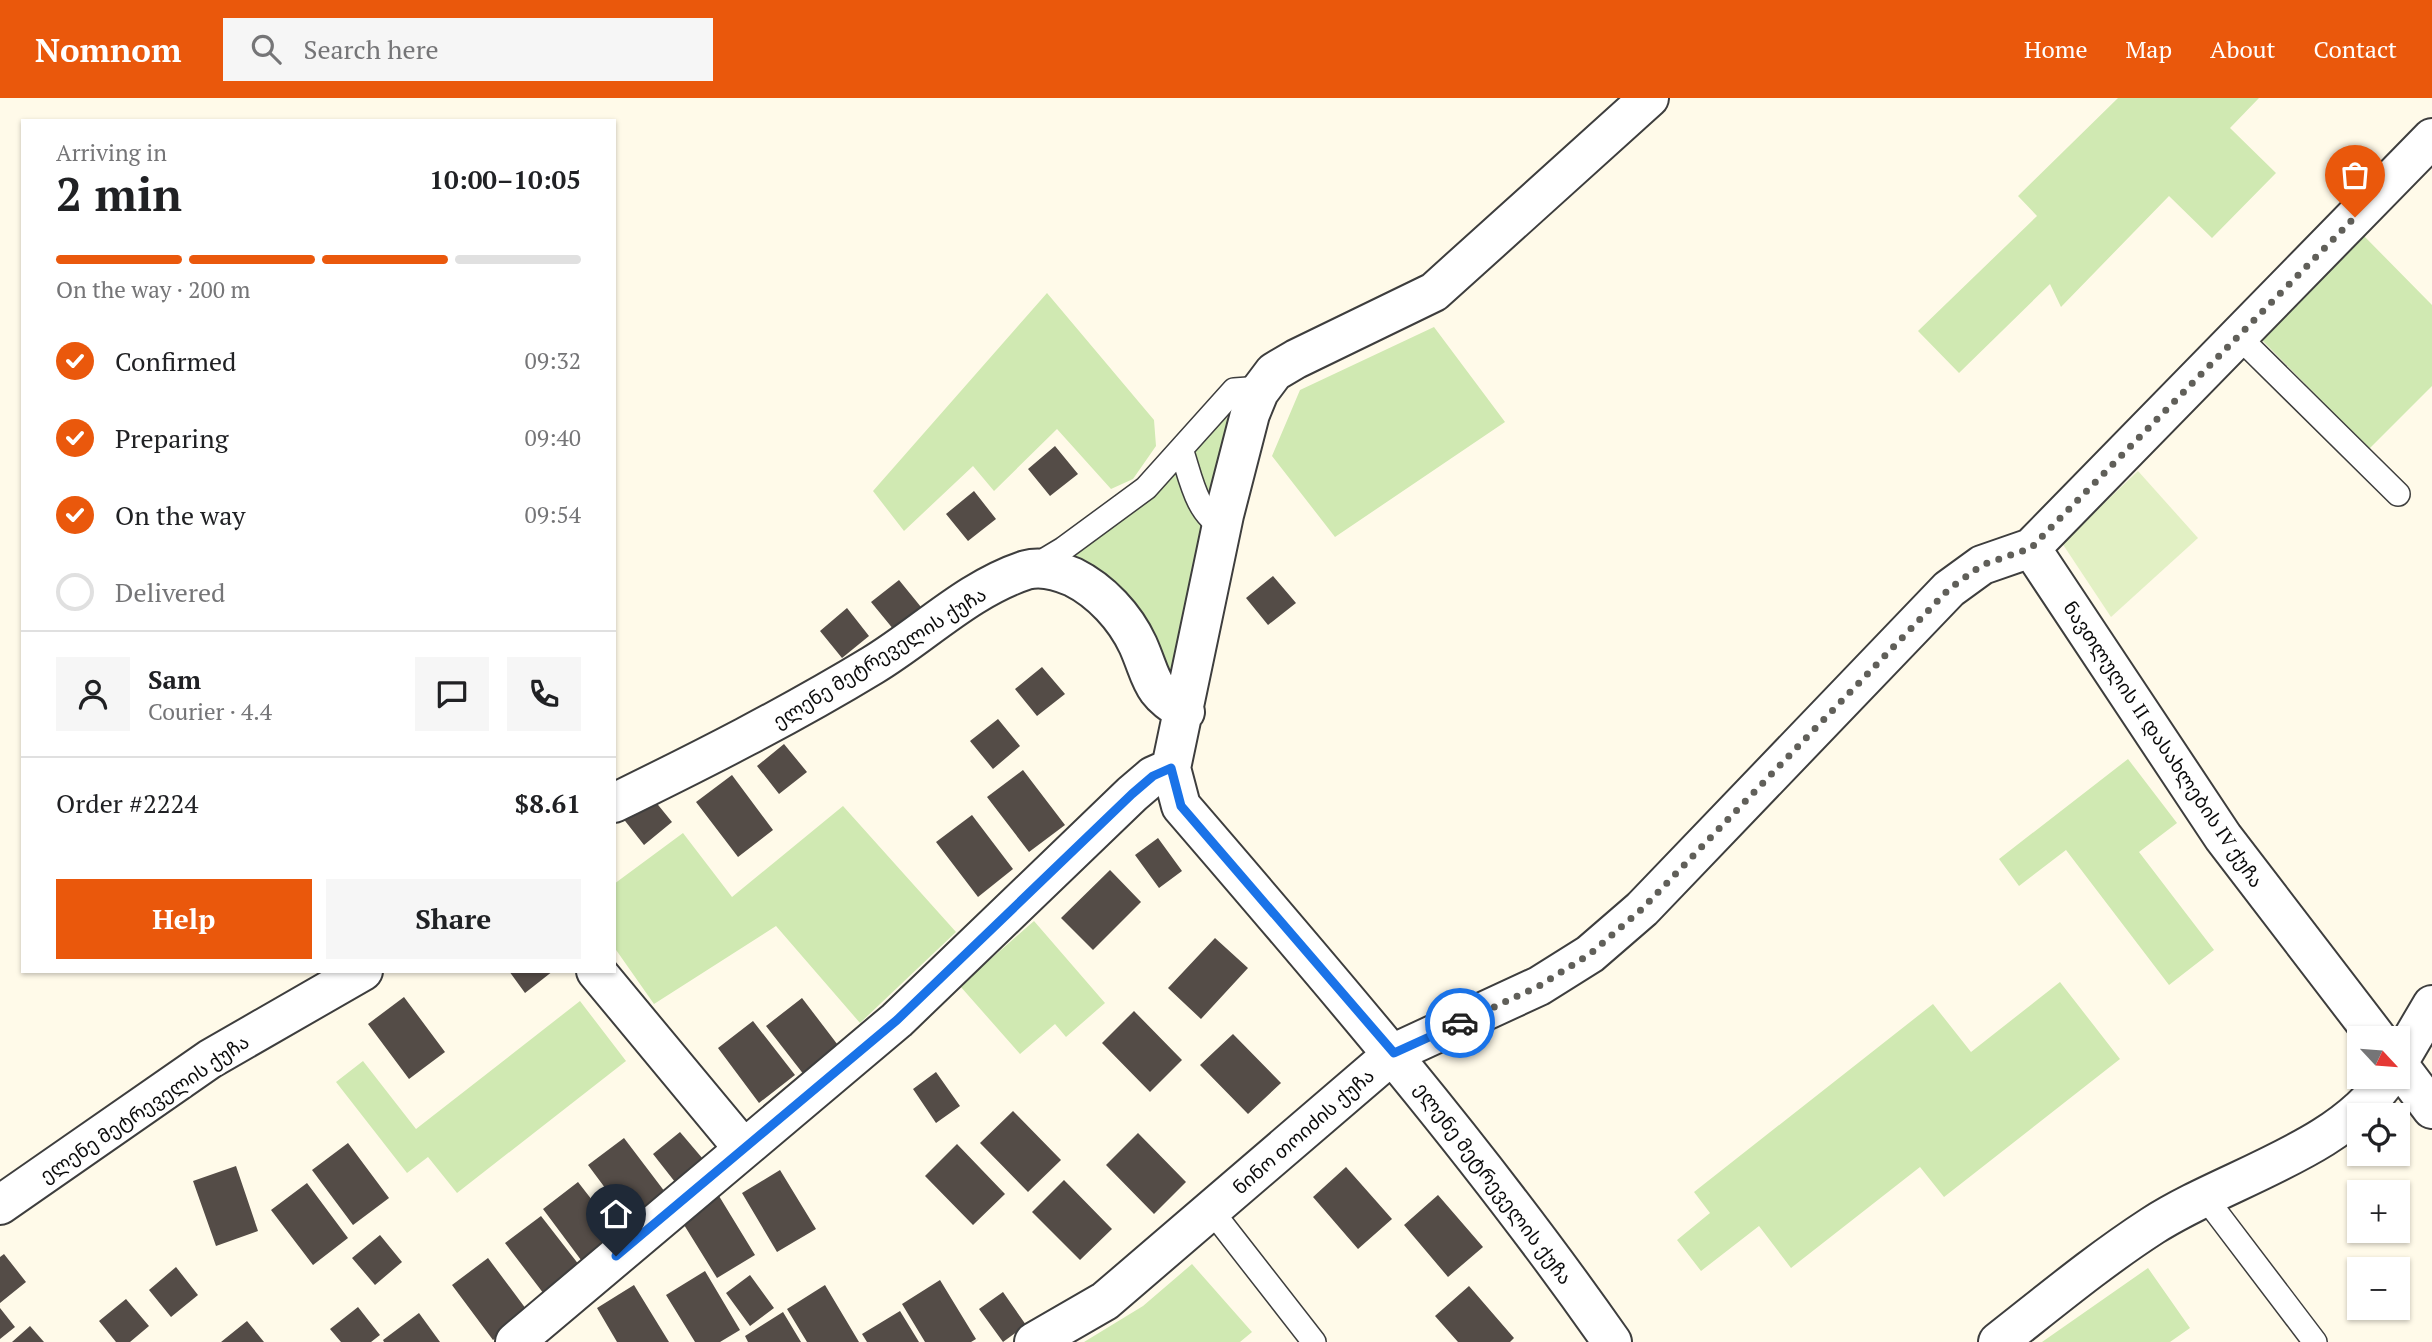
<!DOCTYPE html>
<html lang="en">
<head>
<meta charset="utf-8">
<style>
  :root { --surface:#fff; --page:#f6f6f6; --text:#202124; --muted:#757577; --line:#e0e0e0; --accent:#ea580c }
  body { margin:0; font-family:"PT Serif","Noto Sans Georgian",serif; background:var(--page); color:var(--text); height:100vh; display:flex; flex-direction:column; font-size:26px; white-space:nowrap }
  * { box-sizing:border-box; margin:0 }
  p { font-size:23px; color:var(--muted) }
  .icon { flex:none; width:38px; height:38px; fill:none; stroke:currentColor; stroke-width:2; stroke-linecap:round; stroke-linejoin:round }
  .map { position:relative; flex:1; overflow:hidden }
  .side { position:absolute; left:21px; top:21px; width:595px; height:854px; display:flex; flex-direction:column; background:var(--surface); border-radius:0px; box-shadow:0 2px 5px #0004 }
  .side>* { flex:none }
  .needle { width:46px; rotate:116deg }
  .controls { position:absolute; left:2347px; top:928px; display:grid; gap:14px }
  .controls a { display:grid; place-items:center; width:63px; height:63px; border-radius:0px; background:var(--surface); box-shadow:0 2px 5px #0004; font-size:35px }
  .pin { position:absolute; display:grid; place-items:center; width:60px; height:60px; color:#fff; margin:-72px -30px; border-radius:50% 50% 50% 0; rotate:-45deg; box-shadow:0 0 7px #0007 }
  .pin .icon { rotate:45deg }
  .courier { position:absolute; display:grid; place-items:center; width:70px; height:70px; margin:-35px; border:5px solid #1a73e8; border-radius:50%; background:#fff; color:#222; box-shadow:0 2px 9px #0007 }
  .headline em { font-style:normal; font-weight:700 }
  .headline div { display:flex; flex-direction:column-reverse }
  .headline { display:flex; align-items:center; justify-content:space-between; height:119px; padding:0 35px }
  h1 { font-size:46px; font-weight:700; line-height:52px }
  .bar { display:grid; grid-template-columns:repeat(4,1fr); gap:10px 7px; align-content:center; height:84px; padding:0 35px }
  .bar i { height:9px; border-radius:5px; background:var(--line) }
  .bar .current { background:var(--accent) }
  .bar p { grid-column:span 4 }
  .line { display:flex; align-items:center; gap:18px; padding:0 35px; border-top:2px solid var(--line) }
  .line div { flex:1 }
  .round { display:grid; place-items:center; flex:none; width:74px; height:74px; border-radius:0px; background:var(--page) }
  ol { padding:0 35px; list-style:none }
  li { display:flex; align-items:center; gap:21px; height:77px }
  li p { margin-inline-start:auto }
  li .icon { padding:7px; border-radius:50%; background:var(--accent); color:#fff; stroke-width:4 }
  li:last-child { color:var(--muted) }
  li i { width:38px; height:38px; border:4px solid var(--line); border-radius:50% }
  .cta { display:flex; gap:14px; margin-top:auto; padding:14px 35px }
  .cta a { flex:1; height:80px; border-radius:0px; background:var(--accent); color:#fff; font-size:28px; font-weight:700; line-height:80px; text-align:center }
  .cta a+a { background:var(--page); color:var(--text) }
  header { display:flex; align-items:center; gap:42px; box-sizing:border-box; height:98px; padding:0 35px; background:var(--accent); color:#fff }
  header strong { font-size:33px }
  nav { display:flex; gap:38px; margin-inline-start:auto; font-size:24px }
  .search { width:490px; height:63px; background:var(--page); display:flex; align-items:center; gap:18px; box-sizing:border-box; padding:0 24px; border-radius:0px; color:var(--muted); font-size:26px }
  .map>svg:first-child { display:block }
</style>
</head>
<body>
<header>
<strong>Nomnom</strong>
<div class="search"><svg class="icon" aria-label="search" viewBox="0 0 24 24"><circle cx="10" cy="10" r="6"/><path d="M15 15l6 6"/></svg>Search here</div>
<nav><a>Home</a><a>Map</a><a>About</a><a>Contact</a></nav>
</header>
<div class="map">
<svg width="2432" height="1244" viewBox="0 0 2432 1244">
  <rect width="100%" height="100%" fill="#fffae9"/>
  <!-- green -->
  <path fill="#d0e9b2" d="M2118 0H2259L2230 30 2276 75 2212 140 2169 98 2061 209 2050 186 1959 275 1918 233 2037 118 2018 98Z
    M2364 138 2432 207V288L2369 351 2261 241Z
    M1047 195 1154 322 1156 348 1133 381 1111 391 1057 331 994 393 973 368 904 433 873 393Z
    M1434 229 1505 324 1335 439 1272 358 1300 292Z
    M1233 318 1179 579 1166 583 1138 518 1105 476 1071 461 1169 383 1224 321Z
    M2128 661 2177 725 2139 754 2214 852 2169 887 2066 752 2019 788 1999 761Z
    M843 708 956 834 860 925 776 828 654 906 614 849V786L683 735 732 799Z
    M1034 823 1105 905 1066 939 1055 926 1020 956 960 888Z
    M2060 884 2120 961 1944 1099 1920 1069 1791 1170 1759 1128 1701 1173 1677 1142 1710 1115 1694 1094 1933 906 1971 954Z
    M580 903 626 963 457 1095 428 1059 407 1075 336 984 363 963 416 1031Z
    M1192 1166 1252 1234 1240 1244H1084L1143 1208Z
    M2148 1170 2190 1230 2170 1244H2042Z"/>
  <!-- pitch -->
  <path fill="#e2f0c4" d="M2138 373 2198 440 2111 519 2062 445Z"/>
  <!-- building -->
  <path fill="#544c47" d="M1055 348 1078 376 1050 398 1028 371Z
    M974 393 996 421 968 443 946 416Z
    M1273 478 1296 505 1268 527 1246 500Z
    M899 482 921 509 894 532 871 504Z
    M847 510 869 538 842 560 820 533Z
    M1042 569 1065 596 1037 618 1015 591Z
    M998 621 1020 648 993 671 970 643Z
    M784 646 807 674 779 696 757 668Z
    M1023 672 1065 727 1029 754 987 699Z
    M732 677 773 732 738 759 696 704Z
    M650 697 672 724 644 747 622 719Z
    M972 717 1013 771 978 799 936 744Z
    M1158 740 1182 773 1159 790 1135 757Z
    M1110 772 1141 804 1093 852 1061 820Z
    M1215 840 1248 870 1201 921 1168 890Z
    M509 873H553L525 895Z
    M404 899 445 954 409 981 368 926Z
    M802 900 844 955 808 982 766 928Z
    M1134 913 1182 962 1150 994 1102 945Z
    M753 923 795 977 759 1005 718 950Z
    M1233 936 1281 985 1248 1016 1200 967Z
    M936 974 960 1008 936 1025 913 991Z
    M1013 1013 1061 1062 1028 1094 980 1045Z
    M680 1034 703 1061 675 1084 653 1056Z
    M1138 1035 1186 1084 1154 1116 1106 1067Z
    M624 1040 665 1094 629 1122 588 1067Z
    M348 1045 389 1100 353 1127 312 1072Z
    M957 1046 1005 1096 973 1127 925 1078Z
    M236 1068 258 1133 216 1148 193 1083Z
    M1346 1069 1392 1121 1358 1151 1313 1099Z
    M780 1072 816 1131 777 1154 742 1095Z
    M1064 1082 1112 1131 1080 1162 1032 1114Z
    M578 1084 620 1138 584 1166 543 1111Z
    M307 1085 348 1140 313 1167 271 1112Z
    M1438 1097 1483 1149 1448 1179 1404 1127Z
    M719 1098 755 1157 717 1180 681 1122Z
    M541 1118 583 1172 547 1200 505 1145Z
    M380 1137 402 1164 375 1187 352 1160Z
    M4 1156 26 1184 0 1205V1159Z
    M488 1160 529 1215 493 1242 452 1187Z
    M176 1169 198 1197 171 1219 149 1192Z
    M705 1173 740 1232 720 1244H695L666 1197Z
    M750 1177 774 1210 750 1228 726 1195Z
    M940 1182 976 1241 971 1244H925L902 1206Z
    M634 1187 669 1244H617L597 1210Z
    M825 1187 859 1244H807L787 1211Z
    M1469 1188 1514 1240 1510 1244H1458L1435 1218Z
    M1003 1194 1026 1227 1003 1244 979 1211Z
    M126 1201 149 1228 130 1244H116L99 1223Z
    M358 1209 380 1237 371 1244H341L330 1231Z
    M0 1210 15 1229 0 1241Z
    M900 1213 919 1244H867L862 1236Z
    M783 1214 801 1244H748L745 1238Z
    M419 1215 440 1244H384L383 1242Z
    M247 1223 264 1244H221Z
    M30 1228 44 1244H12Z"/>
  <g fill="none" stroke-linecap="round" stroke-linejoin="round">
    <defs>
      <path id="lane" d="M2238 238 2398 396
        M1181 351C1190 376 1196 417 1223 428
        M1033 469 1063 451 1146 390 1234 292 1248 291 1259 294
        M2204 1098 2315 1244
        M1211 1112 1314 1244"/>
      <path id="street" d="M2031 450 2223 739 2377 940
        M614 705C702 662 789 618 873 567 924 536 968 491 1026 472 1041 468 1059 473 1073 479 1101 493 1125 519 1138 547 1153 581 1149 593 1185 614
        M596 873 743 1050
        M2398 965 2432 907
        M2398 966 2432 1011
        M0 1107 210 961 363 873
        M515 1244 897 922 1132 696 1153 678 1171 670
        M1034 1244 1105 1203 1394 955 1539 888 1590 856 1642 811 1949 491 1982 467 2031 450 2432 40
        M1612 1244C1480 1055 1331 882 1181 708L1171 670 1224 417 1250 316 1259 294 1274 274 1296 261 1434 194 1649 0
        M1998 1244C2049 1204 2098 1163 2152 1128 2226 1080 2341 1053 2389 978"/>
    </defs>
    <!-- lane casing -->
    <use href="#lane" stroke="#3e3e3e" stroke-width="26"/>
    <!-- street casing -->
    <use href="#street" stroke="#3e3e3e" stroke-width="42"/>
    <!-- lane -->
    <use href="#lane" stroke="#fff" stroke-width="23"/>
    <!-- street -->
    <use href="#street" stroke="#fff" stroke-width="38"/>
  </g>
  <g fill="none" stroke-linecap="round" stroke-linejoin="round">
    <!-- done -->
    <path stroke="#605f59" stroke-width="7" stroke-dasharray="0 12.6" d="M1460 925 1539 888 1590 856 1642 811 1949 491 1982 467 2031 450 2355 119"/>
    <!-- route -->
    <path stroke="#1a73e8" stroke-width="9" d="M616 1158 897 922 1132 696 1153 678 1171 670 1181 708 1394 955 1460 925"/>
  </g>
  <g text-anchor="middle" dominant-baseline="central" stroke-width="7" stroke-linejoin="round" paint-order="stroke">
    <!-- street labels -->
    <g font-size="19" fill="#0b0b0b" stroke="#fff">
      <text transform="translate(879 559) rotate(-32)">ელენე მეტრეველის ქუჩა</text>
      <text transform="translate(2164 646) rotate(56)">ნავთლუღის II დასახლების IV ქუჩა</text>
      <text transform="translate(144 1010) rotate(-34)">ელენე მეტრეველის ქუჩა</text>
      <text transform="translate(1303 1033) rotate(-41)">ნინო თოიძის ქუჩა</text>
      <text transform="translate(1494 1085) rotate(53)">ელენე მეტრეველის ქუჩა</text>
    </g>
  </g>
</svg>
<div class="controls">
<a><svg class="needle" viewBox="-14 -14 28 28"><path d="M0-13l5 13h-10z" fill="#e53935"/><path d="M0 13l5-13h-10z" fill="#757577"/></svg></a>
<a><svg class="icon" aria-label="locate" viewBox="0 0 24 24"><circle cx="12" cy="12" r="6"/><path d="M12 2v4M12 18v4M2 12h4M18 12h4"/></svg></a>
<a>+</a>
<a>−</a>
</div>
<div class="pin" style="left:2355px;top:119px;background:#ea580c"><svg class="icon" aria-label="bag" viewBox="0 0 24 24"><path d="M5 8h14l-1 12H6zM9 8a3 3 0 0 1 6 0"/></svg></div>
<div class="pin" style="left:616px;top:1158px;background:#1f2937"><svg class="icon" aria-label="home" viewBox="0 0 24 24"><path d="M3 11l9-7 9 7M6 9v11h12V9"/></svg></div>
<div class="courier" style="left:1460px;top:925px"><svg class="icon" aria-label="car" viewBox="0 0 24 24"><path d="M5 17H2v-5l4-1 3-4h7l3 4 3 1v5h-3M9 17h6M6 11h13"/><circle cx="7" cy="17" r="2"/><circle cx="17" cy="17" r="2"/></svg></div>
<section class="side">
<div class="headline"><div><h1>2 min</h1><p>Arriving in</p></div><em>10:00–10:05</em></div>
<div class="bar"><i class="current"></i><i class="current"></i><i class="current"></i><i></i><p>On the way · 200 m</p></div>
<ol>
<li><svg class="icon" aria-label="check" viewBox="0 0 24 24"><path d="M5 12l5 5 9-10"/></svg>Confirmed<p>09:32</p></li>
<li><svg class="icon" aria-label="check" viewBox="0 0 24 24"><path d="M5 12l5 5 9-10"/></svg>Preparing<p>09:40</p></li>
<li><svg class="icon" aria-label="check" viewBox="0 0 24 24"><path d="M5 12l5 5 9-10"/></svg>On the way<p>09:54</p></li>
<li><i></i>Delivered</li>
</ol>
<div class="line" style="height:126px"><a class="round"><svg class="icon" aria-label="person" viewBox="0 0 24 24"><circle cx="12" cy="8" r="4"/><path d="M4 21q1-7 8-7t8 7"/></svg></a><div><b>Sam</b><p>Courier · 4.4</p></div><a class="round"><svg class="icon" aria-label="chat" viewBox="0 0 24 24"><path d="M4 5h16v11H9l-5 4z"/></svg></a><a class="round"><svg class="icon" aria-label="phone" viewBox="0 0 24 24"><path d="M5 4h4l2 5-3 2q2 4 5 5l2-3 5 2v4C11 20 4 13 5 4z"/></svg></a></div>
<div class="line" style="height:91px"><div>Order #2224</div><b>$8.61</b></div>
<div class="cta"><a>Help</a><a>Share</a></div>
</section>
</div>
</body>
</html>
